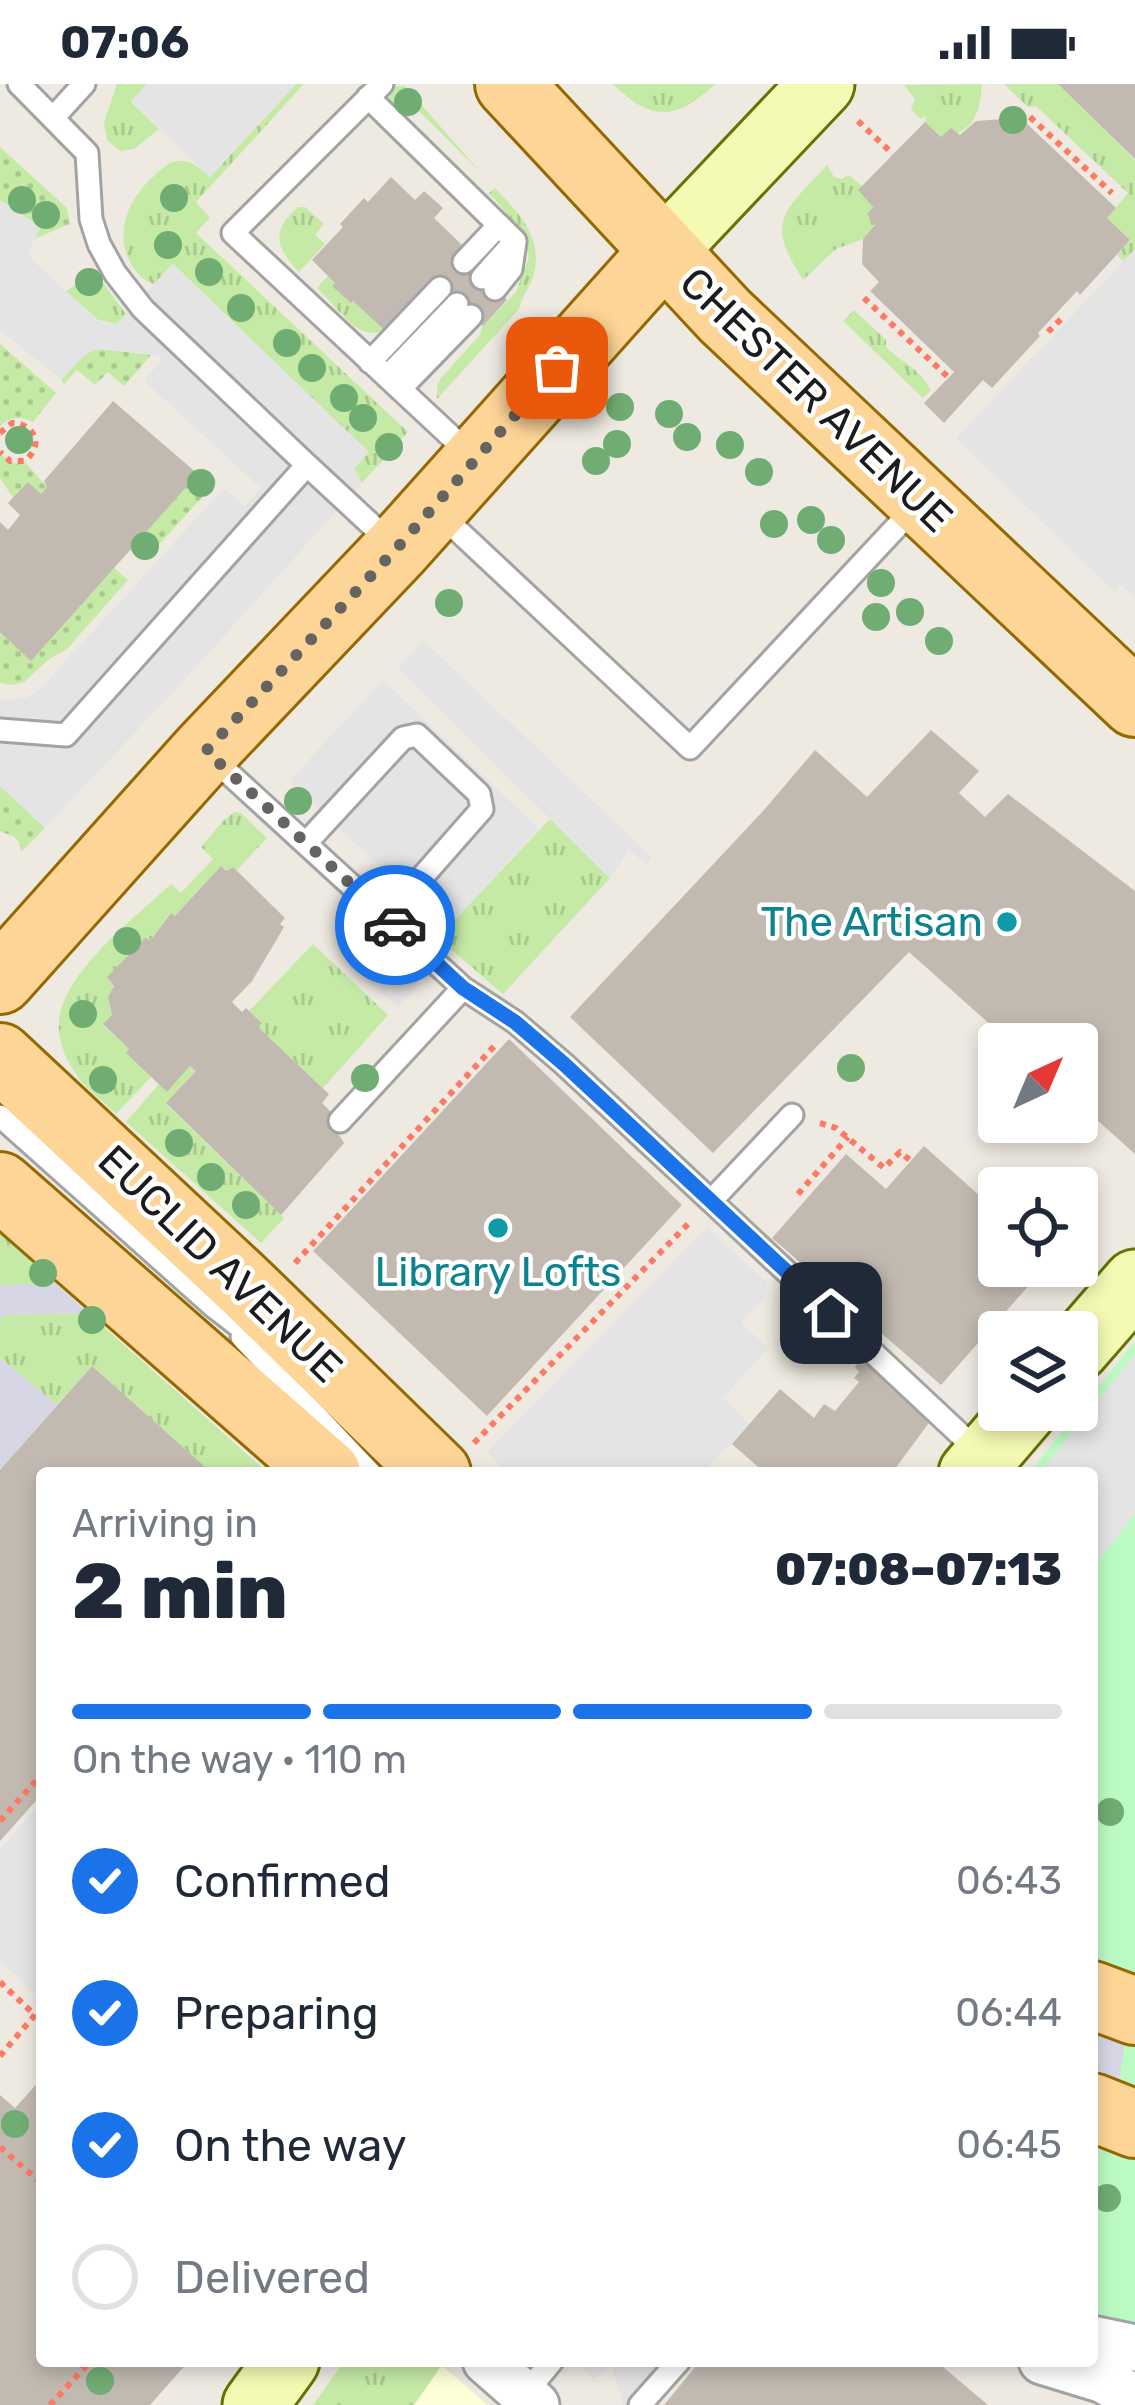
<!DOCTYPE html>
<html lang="en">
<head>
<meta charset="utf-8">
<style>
  :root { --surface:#fff; --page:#f6f6f7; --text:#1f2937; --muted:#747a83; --line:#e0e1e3; --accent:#1a73e8 }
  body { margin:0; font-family:Rubik,sans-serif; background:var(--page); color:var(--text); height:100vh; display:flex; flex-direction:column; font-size:45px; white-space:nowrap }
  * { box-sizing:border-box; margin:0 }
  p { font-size:39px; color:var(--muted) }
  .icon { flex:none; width:66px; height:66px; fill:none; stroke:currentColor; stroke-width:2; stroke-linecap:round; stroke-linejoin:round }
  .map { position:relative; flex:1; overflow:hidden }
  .side { position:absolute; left:36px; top:1383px; width:1062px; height:900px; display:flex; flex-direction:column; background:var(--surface); border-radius:12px; box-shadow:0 6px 18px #0003 }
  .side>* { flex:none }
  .needle { width:78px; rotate:44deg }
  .fabs { position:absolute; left:978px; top:939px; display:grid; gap:24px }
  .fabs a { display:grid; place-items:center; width:120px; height:120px; border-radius:12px; background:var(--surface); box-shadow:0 6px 18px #0003; font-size:60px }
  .pin { position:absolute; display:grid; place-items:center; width:102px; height:102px; color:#fff; margin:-51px; border-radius:24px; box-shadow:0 6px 18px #0006 }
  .courier { position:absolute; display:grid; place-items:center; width:120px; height:120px; margin:-60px; border:9px solid #1a73e8; border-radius:50%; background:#fff; color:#222; box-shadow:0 3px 15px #0007 }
  .headline em { font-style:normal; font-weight:800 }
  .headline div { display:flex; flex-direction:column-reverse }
  .headline { display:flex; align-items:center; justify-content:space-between; height:204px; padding:0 36px }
  h1 { font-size:78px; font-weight:800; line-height:90px }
  .bar { display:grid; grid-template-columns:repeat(4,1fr); gap:18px 12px; align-content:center; height:144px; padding:0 36px }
  .bar i { height:15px; border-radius:9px; background:var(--line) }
  .bar .current { background:var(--accent) }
  .bar p { grid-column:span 4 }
  ol { padding:0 36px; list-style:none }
  li { display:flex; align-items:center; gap:36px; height:132px }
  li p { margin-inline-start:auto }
  li .icon { padding:12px; border-radius:50%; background:var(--accent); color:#fff; stroke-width:4 }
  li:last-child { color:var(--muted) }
  li i { width:66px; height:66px; border:6px solid var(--line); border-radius:50% }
  .status { display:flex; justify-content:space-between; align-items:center; height:84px; padding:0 60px; background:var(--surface); direction:ltr }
  .status svg { height:33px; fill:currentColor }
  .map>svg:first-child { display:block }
</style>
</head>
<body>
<div class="status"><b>07:06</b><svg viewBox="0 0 49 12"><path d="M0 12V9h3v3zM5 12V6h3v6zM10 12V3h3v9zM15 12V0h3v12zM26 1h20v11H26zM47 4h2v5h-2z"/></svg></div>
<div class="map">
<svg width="1135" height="2321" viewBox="0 0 1135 2321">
  <defs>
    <pattern id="grass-tufts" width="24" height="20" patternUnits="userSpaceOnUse" patternTransform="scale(3)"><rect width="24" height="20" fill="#c5eaa6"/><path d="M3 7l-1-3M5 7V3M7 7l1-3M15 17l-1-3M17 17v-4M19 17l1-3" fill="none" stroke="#a9c88e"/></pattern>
    <pattern id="garden-dots" width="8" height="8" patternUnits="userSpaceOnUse" patternTransform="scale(3)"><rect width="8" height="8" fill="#c5eaa6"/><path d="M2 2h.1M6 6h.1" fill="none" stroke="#a9c88e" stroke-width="1.8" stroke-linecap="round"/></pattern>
  </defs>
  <rect width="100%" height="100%" fill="#eeeae1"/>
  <!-- education -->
  <path fill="#feffd9" d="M344 2277H437L487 2321H313Z"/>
  <!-- grass -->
  <path fill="url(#grass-tufts)" d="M117 0H147L131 18 159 45 134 65 120 67 107 56 104 38Z
    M296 0H304L196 118 210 134 196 149 408 348 362 399 354 385 368 368 173 180 154 200C143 196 140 193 133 183 113 151 127 116 154 92 160 86 168 78 177 77 191 75 201 85 210 93Z
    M613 0H715C677 37 651 38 613 0Z
    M982 0C980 30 973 50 941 53L925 38 926 31 921 35 911 26 915 15 904 1Z
    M1004 0H1058L1135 76V165L1123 177 1117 171 1130 156 1107 134 1128 109 1036 22 1028 23Z
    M827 81 834 93 841 95 849 91 862 102 873 123 867 130 875 141 863 155 836 165 803 196C764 136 784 128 827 81Z
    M495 104C517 127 543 153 534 189 531 202 522 212 519 225L437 315V302L441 294 479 252 483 242 516 208 529 173 520 145 489 109Z
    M298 123H305L324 140 315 151 325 160 299 188C276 164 270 148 298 123Z
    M94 187 126 230 117 240 98 236 66 207Z
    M328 192 335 199 333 202 351 219 353 217 383 245 431 196 436 200C417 220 391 262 359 245 346 238 328 214 317 204Z
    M854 226 886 256V263C902 279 920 284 931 306L923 314 843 237Z
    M235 728 241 729 267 754 237 786 232 783 226 787 221 782 175 832 170 829 150 857 147 852 108 893 114 902 108 913 112 931 103 941 129 965 151 993 116 1030C104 1018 85 1005 76 990 66 977 57 954 59 937 64 887 136 833 171 800L181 809 213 775 201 763 224 736Z
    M550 735 610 794 503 910 440 856 446 845Z
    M313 860 388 931 323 1004 258 943 261 938 249 927Z
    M190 982 196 987 166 1020 284 1134 261 1159 126 1038 159 1000 167 1008Z
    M0 1148 54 1198 0 1202Z
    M88 1229 268 1389H212L92 1282 57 1321 0 1274V1236L4 1231Z
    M344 2277H437L442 2281 414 2321H313Z"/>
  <!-- park -->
  <path fill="#bcfac3" d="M1135 1257V2321L1092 2277V1389H1029Z"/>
  <!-- garden -->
  <path fill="url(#garden-dots)" d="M405 2 482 90 414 22 408 33 400 26 393 30 378 20 385 3Z
    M0 63 67 124 70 140 34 155 40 143 0 116Z
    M0 260 56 309 33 338C20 332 11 332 0 342Z
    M100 265 151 271 124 302 108 288 95 301 77 286 64 300 61 296C73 282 81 268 100 265Z
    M0 370 16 380 25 378 47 403 41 410 28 398 13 414 0 394Z
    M203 384 217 397 144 477 130 466Z
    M114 484 128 496 67 565 48 576 24 598 14 601 0 599V548Z
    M0 702 45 744 21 768C21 754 13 752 0 747Z"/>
  <!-- parking -->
  <path fill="#e4e4e4" d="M147 0H296L209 93 131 17Z
    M0 116 41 143 29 166 31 175 97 236 106 240H117L172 180 369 368 354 385 362 399 178 603 45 744 0 702V616L27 614 42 603 224 404 245 422 261 404 144 297 162 276 160 272 100 265 89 267 61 296 0 246Z
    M1135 165V514L1122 501 1115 509 956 354Z
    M423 556 652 773 647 781 629 766 610 794 398 584Z
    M383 596 539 745 446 845 289 697Z
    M370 854 419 899 398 924 347 878Z
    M707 1143 767 1199 764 1215 741 1238 768 1264 723 1314 750 1340 702 1389H508L487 1368Z
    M1135 1270V1430L1092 1484V1389H1039Z
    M42 1718V1916L0 1877V1765Z
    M547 2277H694L656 2321H621L623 2318 611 2282 594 2295 574 2278 564 2292Z"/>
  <!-- plaza -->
  <path fill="#d6d6e4" d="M54 1198 88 1229 4 1231 0 1236V1202Z
    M0 1274 57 1321 0 1386Z
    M1092 1939 1125 1958 1119 1997 1113 2003 1092 2000Z"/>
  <!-- building -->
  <path fill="#c2bab1" d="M1058 0H1135V75L1103 44Z
    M1004 35 1015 47 1024 37 1116 124 1107 134 1130 156 1080 211 1077 207 1038 249 1040 252 992 304 983 296 944 339 924 319 954 288 870 207 879 198 862 180 863 155 875 141 867 130 873 123 858 106 925 38 941 53 951 44 960 51 976 37Z
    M391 93 415 116 424 107 443 124 434 134 463 162 456 169 507 216 483 242 431 196 383 245 353 217 351 219 332 202 335 199 312 176 343 143 340 140 364 114 368 118Z
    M113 317 198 390 31 577 0 548V438L8 446 20 431 8 419 28 398 41 410 47 403 44 397Z
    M931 646 979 687 959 709 985 733 1008 710 1135 807V1070L1077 1018V960H1012L909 868 713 1069 570 933 764 726 815 666 867 713Z
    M221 782 226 787 233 783 285 834 280 840 284 843 252 897 232 918 242 928 246 924 262 939 258 943 329 1010 322 1019 346 1043 339 1051 344 1059 281 1131 166 1019 196 987 190 982 167 1008 126 969 129 965 103 940 112 931 108 913 114 902 107 893 146 853 150 857 171 829 175 832Z
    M509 955 682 1121 487 1332 313 1167Z
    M924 1062 999 1129V1182H1046L941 1301 772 1154 846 1070 886 1105Z
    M862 1275 931 1336 892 1389H765L732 1360 780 1305 814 1334 824 1320 835 1327 859 1298 854 1294 859 1288 855 1283Z
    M92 1282 212 1389H42V1710L0 1757V1386Z
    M42 1994V2277H189L150 2321H0V2011L15 2024Z
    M700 2277H936L988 2321H664Z"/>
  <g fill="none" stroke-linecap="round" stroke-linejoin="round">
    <defs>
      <path id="service" d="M19 0 87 69 91 135 99 160 115 189 143 225 307 381
        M382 0 233 149 474 374
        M368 13 515 157 482 194
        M53 34 84 0
        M464 178 499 141
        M495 205 511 185 515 158
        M370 278 440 204
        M387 293 457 220
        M400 305 471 232
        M438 428 690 664 916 422
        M0 646 66 651 307 381 392 460
        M210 672 463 904 515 938 564 980 711 1117
        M306 759 403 654 417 651 479 710 482 725 387 833
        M792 1031 711 1117 979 1368
        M0 1032 213 1222 257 1256
        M340 1037 463 904
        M242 1253 370 1389
        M524 2311 552 2277
        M640 2321 679 2277"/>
      <path id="minor" d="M1092 2255 1135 2264
        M486 2277 536 2321
        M1042 2277 1104 2296 1135 2315"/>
      <path id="secondary" d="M663 168 822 0
        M1077 1265 1135 1198
        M971 1389 1025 1326
        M255 2321 287 2277"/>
      <path id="primary" d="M509 0 725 232 1135 619
        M0 896 205 667 397 465 663 168
        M0 973 247 1204 437 1389
        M0 1102 327 1389
        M1092 1911 1135 1927
        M1092 2023 1135 2040"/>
    </defs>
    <!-- service casing -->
    <use href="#service" stroke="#a3a3a3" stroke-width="27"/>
    <!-- minor casing -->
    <use href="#minor" stroke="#a3a3a3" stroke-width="51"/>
    <!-- secondary casing -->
    <use href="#secondary" stroke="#637403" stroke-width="69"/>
    <!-- primary casing -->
    <use href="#primary" stroke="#946900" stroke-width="72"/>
    <!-- path -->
    <path stroke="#fc7964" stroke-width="6" stroke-dasharray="6 6" stroke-linecap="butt" d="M1030 33 1112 109
      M858 37 893 70
      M864 214 949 294
      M1048 248 1062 234
      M0 349 12 339C36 340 44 363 24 377H10L0 368
      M820 1039 836 1044 884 1084 900 1068 911 1077
      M798 1110 848 1053
      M295 1179 497 959
      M1040 1189 1051 1200
      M474 1359 691 1137
      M0 1737 42 1690
      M0 1898 35 1931 0 1972
      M42 1980V1981
      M0 2063 42 2100
      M50 2321 91 2277"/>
    <!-- service -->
    <use href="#service" stroke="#fff" stroke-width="21"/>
    <!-- minor -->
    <use href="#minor" stroke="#fff" stroke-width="45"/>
    <!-- secondary -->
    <use href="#secondary" stroke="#f4fab3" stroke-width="63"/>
    <!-- primary -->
    <use href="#primary" stroke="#fdd597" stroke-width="66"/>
  </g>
  <!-- trees -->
  <g fill="#70ad72">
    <circle cx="408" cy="18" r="14"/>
    <circle cx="1013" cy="36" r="14"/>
    <circle cx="174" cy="114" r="14"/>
    <circle cx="22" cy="116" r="14"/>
    <circle cx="46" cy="131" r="14"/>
    <circle cx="168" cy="161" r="14"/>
    <circle cx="209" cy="188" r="14"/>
    <circle cx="89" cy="198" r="14"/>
    <circle cx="241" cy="224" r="14"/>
    <circle cx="287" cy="259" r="14"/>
    <circle cx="312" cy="284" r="14"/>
    <circle cx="344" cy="314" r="14"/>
    <circle cx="620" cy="323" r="14"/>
    <circle cx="669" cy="330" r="14"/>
    <circle cx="363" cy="334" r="14"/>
    <circle cx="687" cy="353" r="14"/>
    <circle cx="19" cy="356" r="14"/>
    <circle cx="617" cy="360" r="14"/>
    <circle cx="730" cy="361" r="14"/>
    <circle cx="389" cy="363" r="14"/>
    <circle cx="596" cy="377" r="14"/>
    <circle cx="759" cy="388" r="14"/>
    <circle cx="201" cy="399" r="14"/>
    <circle cx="811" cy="436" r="14"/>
    <circle cx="774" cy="440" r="14"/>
    <circle cx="831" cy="456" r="14"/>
    <circle cx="145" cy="462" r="14"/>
    <circle cx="881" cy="499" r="14"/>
    <circle cx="449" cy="519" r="14"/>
    <circle cx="910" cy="528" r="14"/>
    <circle cx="876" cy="533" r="14"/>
    <circle cx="939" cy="557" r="14"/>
    <circle cx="298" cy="717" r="14"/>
    <circle cx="420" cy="840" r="14"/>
    <circle cx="127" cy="857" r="14"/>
    <circle cx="83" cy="930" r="14"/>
    <circle cx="851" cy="984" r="14"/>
    <circle cx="365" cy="994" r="14"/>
    <circle cx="103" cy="996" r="14"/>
    <circle cx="179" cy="1059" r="14"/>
    <circle cx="211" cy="1093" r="14"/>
    <circle cx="246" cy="1121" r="14"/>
    <circle cx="43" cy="1189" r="14"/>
    <circle cx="92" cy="1236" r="14"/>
    <circle cx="1110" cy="1728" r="14"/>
    <circle cx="15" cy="2040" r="14"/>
    <circle cx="1107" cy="2114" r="14"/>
    <circle cx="100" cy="2297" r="14"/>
  </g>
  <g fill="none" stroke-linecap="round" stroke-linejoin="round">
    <!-- done -->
    <path stroke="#666461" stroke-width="12" stroke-dasharray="0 21.6" d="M395 841 206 667 397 464 557 284"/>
    <!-- route -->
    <path stroke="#1a73e8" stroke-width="15" d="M395 841 463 904 515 938 564 980 831 1229"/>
  </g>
  <!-- markers -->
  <g fill="#0f9aa8" stroke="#fff" stroke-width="4.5">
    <circle cx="1007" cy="838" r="12"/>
    <circle cx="498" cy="1144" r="12"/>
  </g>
  <g text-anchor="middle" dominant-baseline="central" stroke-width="9" stroke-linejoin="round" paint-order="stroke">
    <!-- street labels -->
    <g font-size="42" fill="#1c1c1c" stroke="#fff">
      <text transform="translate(816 316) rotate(44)">CHESTER AVENUE</text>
      <text transform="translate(220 1180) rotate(44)">EUCLID AVENUE</text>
    </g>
    <!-- culture labels -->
    <g font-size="42" fill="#0d838f" stroke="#fff" text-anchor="end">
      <text x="983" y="838">The Artisan</text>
      <text x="498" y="1188" text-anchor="middle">Library Lofts</text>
    </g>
  </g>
</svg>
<div class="fabs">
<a><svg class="needle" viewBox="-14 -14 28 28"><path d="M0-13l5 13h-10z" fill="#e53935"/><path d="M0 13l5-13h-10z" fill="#747a83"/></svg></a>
<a><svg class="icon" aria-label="locate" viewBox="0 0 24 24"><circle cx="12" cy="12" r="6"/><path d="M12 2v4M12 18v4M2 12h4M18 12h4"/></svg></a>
<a><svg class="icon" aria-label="layers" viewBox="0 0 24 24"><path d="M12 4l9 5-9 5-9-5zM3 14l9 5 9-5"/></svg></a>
</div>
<div class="pin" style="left:557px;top:284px;background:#ea580c"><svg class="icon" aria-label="bag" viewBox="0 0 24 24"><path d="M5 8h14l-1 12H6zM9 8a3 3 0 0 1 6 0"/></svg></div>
<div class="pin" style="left:831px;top:1229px;background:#1f2937"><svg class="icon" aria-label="home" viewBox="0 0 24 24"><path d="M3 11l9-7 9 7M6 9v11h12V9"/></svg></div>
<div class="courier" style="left:395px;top:841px"><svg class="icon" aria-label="car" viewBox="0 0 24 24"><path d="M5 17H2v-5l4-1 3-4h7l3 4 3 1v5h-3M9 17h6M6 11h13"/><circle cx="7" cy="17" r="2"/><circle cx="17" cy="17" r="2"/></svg></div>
<section class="side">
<div class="headline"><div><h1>2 min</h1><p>Arriving in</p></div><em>07:08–07:13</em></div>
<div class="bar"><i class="current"></i><i class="current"></i><i class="current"></i><i></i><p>On the way · 110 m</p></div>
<ol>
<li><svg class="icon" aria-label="check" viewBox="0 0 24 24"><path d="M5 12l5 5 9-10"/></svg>Confirmed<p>06:43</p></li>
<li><svg class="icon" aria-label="check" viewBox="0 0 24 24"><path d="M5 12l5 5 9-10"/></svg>Preparing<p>06:44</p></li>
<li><svg class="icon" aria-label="check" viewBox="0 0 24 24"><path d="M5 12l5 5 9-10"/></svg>On the way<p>06:45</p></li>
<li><i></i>Delivered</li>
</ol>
</section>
</div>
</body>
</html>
